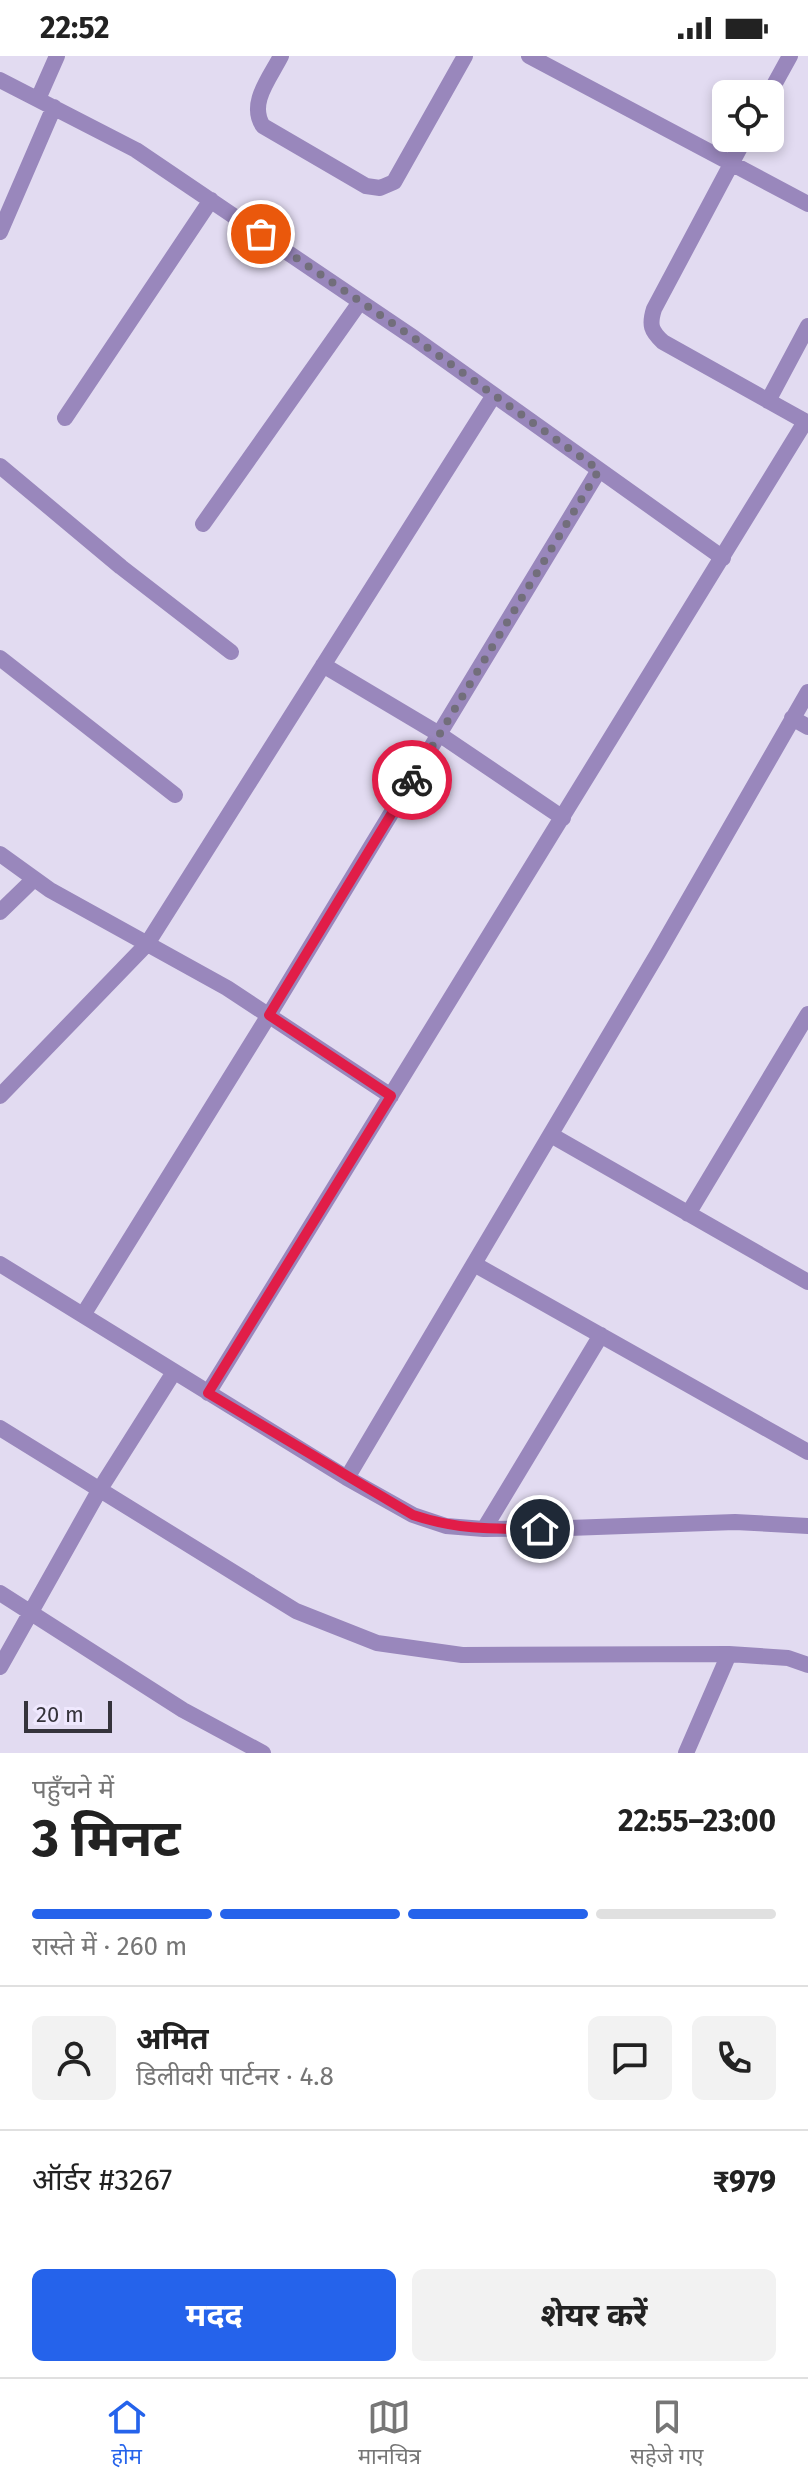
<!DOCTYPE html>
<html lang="hi">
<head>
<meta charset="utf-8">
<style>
  :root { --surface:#fff; --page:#f2f2f2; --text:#222; --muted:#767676; --line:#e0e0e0; --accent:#2563eb }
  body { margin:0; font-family:"Fira Sans","Noto Sans Devanagari",sans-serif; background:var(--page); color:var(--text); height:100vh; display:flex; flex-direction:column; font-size:30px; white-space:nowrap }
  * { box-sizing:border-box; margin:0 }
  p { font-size:26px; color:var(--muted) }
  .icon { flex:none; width:44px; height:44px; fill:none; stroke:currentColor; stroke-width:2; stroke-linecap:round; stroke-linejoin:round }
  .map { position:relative; height:1697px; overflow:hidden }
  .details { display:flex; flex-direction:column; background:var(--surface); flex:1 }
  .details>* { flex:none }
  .controls { position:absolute; left:712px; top:24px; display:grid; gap:16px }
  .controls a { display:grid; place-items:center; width:72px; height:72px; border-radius:12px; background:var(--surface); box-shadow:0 4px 12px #0003; font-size:40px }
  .scale { position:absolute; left:24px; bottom:20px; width:88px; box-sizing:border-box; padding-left:8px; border:4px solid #35333b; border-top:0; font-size:22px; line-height:28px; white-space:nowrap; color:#35333b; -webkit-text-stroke:6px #efe8fe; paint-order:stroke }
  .pin { position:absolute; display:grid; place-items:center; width:68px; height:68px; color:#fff; margin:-34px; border:4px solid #fff; border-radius:50%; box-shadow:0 2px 8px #0007 }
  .courier { position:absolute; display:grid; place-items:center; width:80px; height:80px; margin:-40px; border:6px solid #e11d48; border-radius:50%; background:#fff; color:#222; box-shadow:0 2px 10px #0007 }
  .head em { font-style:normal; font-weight:700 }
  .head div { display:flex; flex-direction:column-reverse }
  .head { display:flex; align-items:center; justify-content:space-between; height:136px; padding:0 32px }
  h1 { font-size:52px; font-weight:700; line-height:60px }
  .bar { display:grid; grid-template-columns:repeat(4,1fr); gap:12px 8px; align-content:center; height:96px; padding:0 32px }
  .bar i { height:10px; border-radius:6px; background:var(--line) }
  .bar .on { background:var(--accent) }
  .bar p { grid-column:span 4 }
  .line { display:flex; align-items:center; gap:20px; padding:0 32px; border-top:2px solid var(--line) }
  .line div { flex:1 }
  .round { display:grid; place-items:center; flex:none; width:84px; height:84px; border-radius:12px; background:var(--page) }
  .primary-button { display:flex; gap:16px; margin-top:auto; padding:16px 32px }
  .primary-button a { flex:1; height:92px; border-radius:12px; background:var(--accent); color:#fff; font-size:32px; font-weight:700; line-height:92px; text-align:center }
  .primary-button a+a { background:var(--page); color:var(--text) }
  .status { display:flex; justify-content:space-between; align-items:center; height:56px; padding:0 40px; background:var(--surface); direction:ltr }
  .status svg { height:22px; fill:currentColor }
  .tab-bar { display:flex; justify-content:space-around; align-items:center; height:112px; border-top:2px solid var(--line); background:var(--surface); font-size:22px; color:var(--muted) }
  .tab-bar a { display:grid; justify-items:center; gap:4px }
  .tab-bar .on { color:var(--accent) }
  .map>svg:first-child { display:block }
</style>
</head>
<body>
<div class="status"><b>22:52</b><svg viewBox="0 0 49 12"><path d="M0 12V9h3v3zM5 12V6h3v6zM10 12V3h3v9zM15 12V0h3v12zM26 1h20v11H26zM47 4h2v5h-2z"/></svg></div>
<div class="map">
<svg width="808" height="1697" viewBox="0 0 808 1697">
  <rect width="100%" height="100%" fill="#e2dbf1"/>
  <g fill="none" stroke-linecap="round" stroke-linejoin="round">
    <!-- street -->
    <path stroke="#9987bc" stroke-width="16" d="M281 0C270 22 248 47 263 70L366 130 380 132 394 126 465 0
      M529 0 808 148
      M0 24 136 94 414 282 723 502
      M769 38 790 0
      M38 43 57 0
      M745 82 654 253C649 269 651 275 663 286L808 367
      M0 176 54 51
      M768 345 808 270
      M65 362 211 144
      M0 410 121 511 231 596
      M203 468 360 246
      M0 602 175 739
      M323 609 439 678 563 762
      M792 662 808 671
      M0 798 50 834 227 932 391 1040
      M0 856 34 823
      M0 1040 147 888 494 339
      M551 1079 808 1226
      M688 1158 808 958
      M0 1208 347 1422 413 1459 446 1470 484 1473 569 1472 735 1466 808 1470
      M474 1208 808 1396
      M83 1259 269 959 599 414
      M208 1337 805 366
      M0 1372 296 1555 377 1587 462 1599 729 1598 788 1602 808 1609
      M347 1422 658 897 808 636
      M484 1473 601 1279
      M0 1537 183 1654 263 1697
      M0 1611 100 1433 174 1316
      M686 1697 729 1598"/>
  </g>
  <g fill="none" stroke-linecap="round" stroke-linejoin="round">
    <!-- done -->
    <path stroke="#726e7b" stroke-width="8" stroke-dasharray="0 14.4" d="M261 178 414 282 599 414 412 724"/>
    <!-- route -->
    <path stroke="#e11d48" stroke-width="10" d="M412 724 269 959 391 1040 208 1337 413 1459C458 1474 493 1473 540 1473"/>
  </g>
</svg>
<div class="controls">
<a><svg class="icon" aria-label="locate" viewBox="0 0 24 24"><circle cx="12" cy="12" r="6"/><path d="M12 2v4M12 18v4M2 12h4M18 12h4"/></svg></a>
</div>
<div class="scale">20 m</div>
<div class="pin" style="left:261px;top:178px;background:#ea580c"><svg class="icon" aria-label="bag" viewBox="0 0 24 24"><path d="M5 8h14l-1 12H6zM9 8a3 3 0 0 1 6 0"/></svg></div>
<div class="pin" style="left:540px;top:1473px;background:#1f2937"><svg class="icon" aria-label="home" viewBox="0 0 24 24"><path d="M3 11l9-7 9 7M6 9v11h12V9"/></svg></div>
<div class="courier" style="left:412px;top:724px"><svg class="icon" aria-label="bike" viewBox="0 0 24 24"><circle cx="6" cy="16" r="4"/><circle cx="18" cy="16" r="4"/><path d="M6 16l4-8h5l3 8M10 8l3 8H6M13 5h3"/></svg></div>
</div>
<section class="details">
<div class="head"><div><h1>3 मिनट</h1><p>पहुँचने में</p></div><em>22:55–23:00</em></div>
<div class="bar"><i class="on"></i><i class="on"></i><i class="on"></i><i></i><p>रास्ते में · 260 m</p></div>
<div class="line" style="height:144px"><a class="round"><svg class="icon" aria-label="person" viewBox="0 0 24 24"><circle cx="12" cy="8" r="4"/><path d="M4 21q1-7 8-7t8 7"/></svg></a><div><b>अमित</b><p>डिलीवरी पार्टनर · 4.8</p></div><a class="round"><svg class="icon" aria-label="chat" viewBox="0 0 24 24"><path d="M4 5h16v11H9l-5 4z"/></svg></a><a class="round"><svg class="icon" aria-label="phone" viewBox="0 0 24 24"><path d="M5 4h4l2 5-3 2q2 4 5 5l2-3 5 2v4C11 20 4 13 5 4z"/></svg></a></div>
<div class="line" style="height:104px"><div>ऑर्डर #3267</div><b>₹979</b></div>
<div class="primary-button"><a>मदद</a><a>शेयर करें</a></div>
</section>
<nav class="tab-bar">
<a class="on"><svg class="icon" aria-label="home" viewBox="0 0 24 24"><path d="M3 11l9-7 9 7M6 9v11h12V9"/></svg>होम</a>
<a><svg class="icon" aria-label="map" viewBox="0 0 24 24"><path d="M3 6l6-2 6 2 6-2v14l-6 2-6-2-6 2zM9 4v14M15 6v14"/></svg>मानचित्र</a>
<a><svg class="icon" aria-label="saved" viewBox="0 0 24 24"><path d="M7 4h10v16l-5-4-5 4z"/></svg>सहेजे गए</a>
</nav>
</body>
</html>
